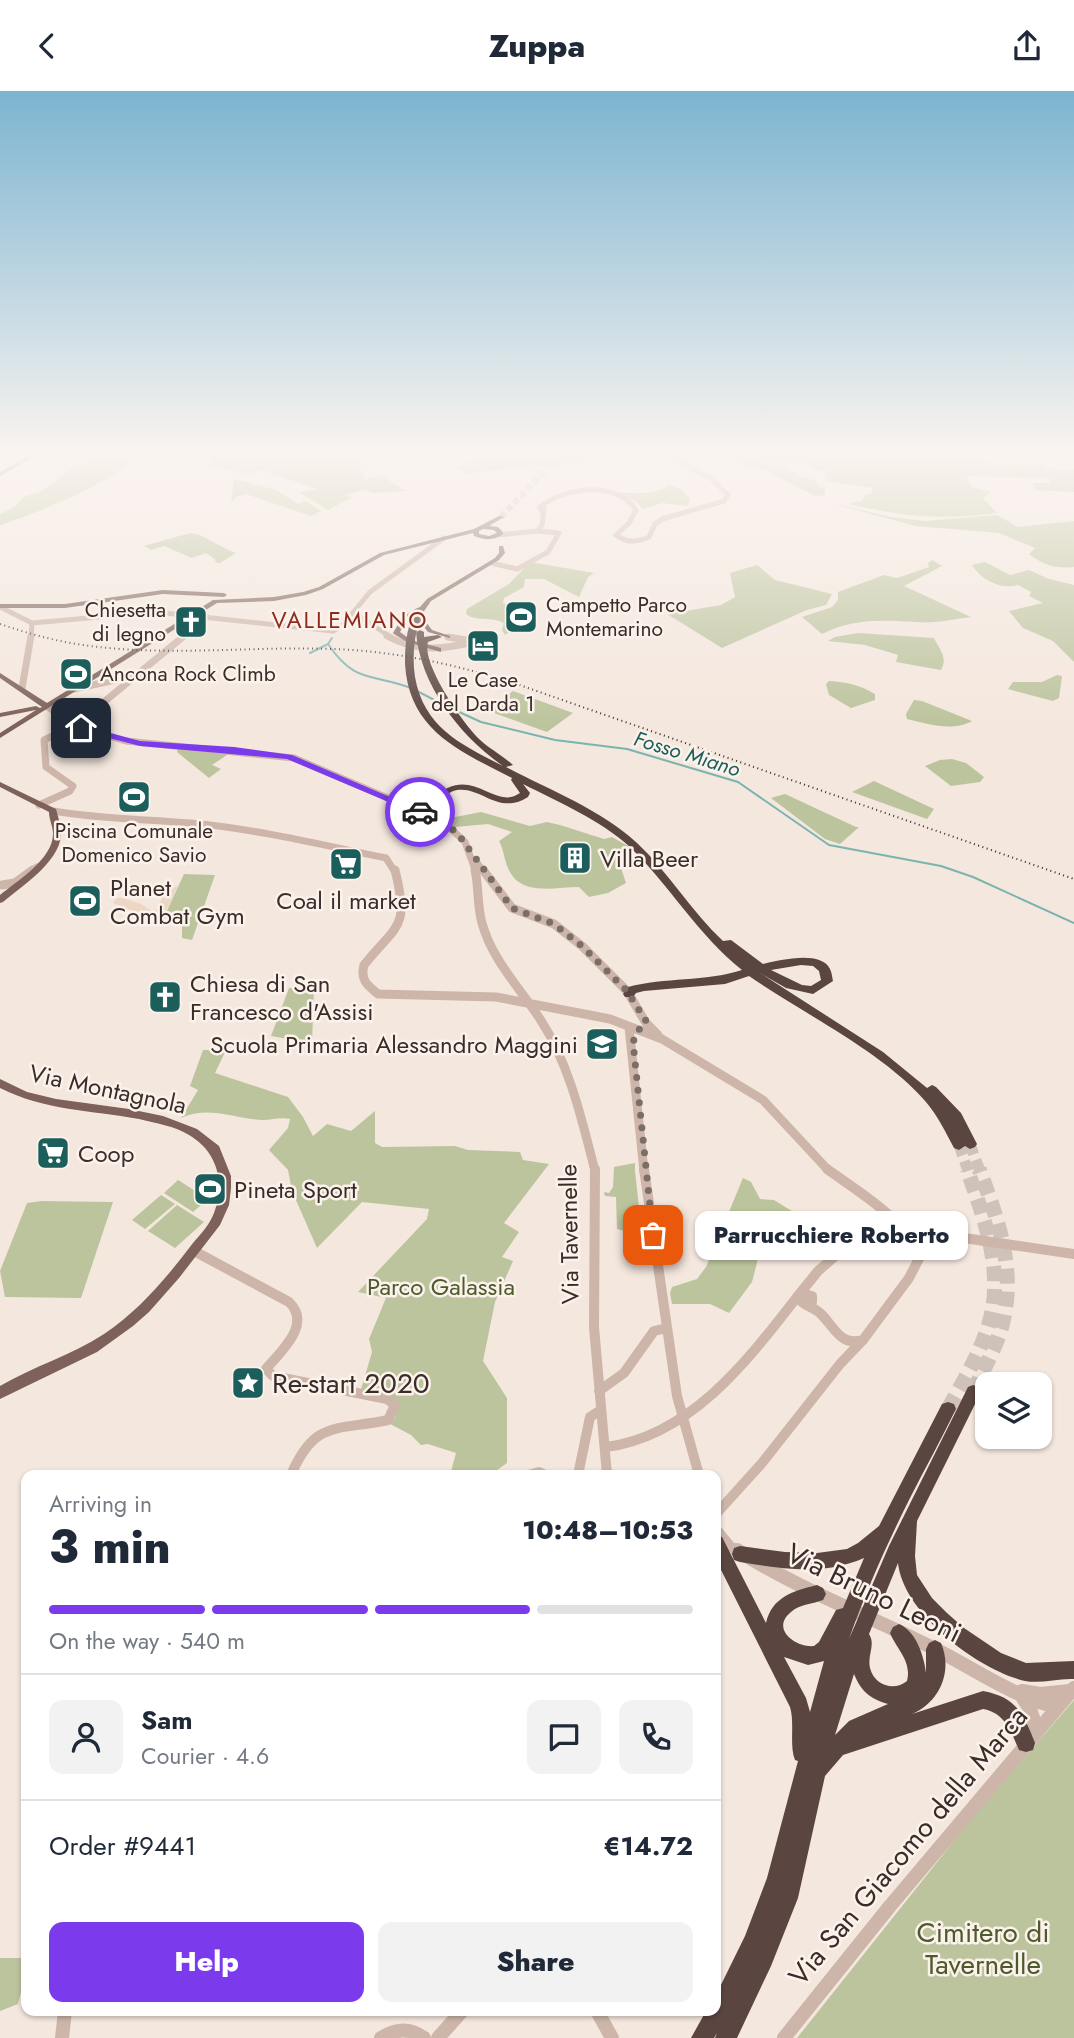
<!DOCTYPE html>
<html lang="en">
<head>
<meta charset="utf-8">
<style>
  :root { --surface:#fff; --page:#f2f2f3; --text:#1f2937; --muted:#747a83; --line:#e0e1e3; --accent:#7c3aed }
  body { margin:0; font-family:Jost,sans-serif; background:var(--page); color:var(--text); height:100vh; display:flex; flex-direction:column; font-size:26px; white-space:nowrap }
  * { box-sizing:border-box; margin:0 }
  p { font-size:23px; color:var(--muted) }
  .icon { flex:none; width:38px; height:38px; fill:none; stroke:currentColor; stroke-width:2; stroke-linecap:round; stroke-linejoin:round }
  .map { position:relative; flex:1; overflow:hidden }
  .details { position:absolute; left:21px; top:1379px; width:700px; height:546px; display:flex; flex-direction:column; background:var(--surface); border-radius:14px; box-shadow:0 2px 5px #0004 }
  .details>* { flex:none }
  .tools { position:absolute; left:975px; top:1281px; display:grid; gap:14px }
  .tools a { display:grid; place-items:center; width:77px; height:77px; border-radius:14px; background:var(--surface); box-shadow:0 2px 5px #0004; font-size:35px }
  .pin { position:absolute; display:grid; place-items:center; width:60px; height:60px; color:#fff; margin:-30px; border-radius:14px; box-shadow:0 4px 10px #0006 }
  .courier { position:absolute; display:grid; place-items:center; width:70px; height:70px; margin:-35px; border:5px solid #7c3aed; border-radius:50%; background:#fff; color:#222; box-shadow:0 2px 9px #0007 }
  .bubble { position:absolute; height:49px; border-radius:14px; background:var(--surface); box-shadow:0 2px 5px #0004; font-size:23px; font-weight:800; line-height:49px; text-align:center }
  .summary em { font-style:normal; font-weight:800 }
  .summary div { display:flex; flex-direction:column-reverse }
  .summary { display:flex; align-items:center; justify-content:space-between; height:119px; padding:0 28px }
  h1 { font-size:46px; font-weight:800; line-height:52px }
  .bar { display:grid; grid-template-columns:repeat(4,1fr); gap:10px 7px; align-content:center; height:84px; padding:0 28px }
  .bar i { height:9px; border-radius:5px; background:var(--line) }
  .bar .current { background:var(--accent) }
  .bar p { grid-column:span 4 }
  .line { display:flex; align-items:center; gap:18px; padding:0 28px; border-top:2px solid var(--line) }
  .line div { flex:1 }
  .round { display:grid; place-items:center; flex:none; width:74px; height:74px; border-radius:14px; background:var(--page) }
  .cta { display:flex; gap:14px; margin-top:auto; padding:14px 28px }
  .cta a { flex:1; height:80px; border-radius:14px; background:var(--accent); color:#fff; font-size:28px; font-weight:800; line-height:80px; text-align:center }
  .cta a+a { background:var(--page); color:var(--text) }
  header { display:flex; justify-content:space-between; align-items:center; height:91px; padding:0 28px; background:var(--surface); font-size:32px; font-weight:800 }
  .map>svg:first-child { display:block }
</style>
</head>
<body>
<header><svg class="icon" aria-label="back" viewBox="0 0 24 24"><path d="M15 5l-7 7 7 7"/></svg>Zuppa<svg class="icon" aria-label="share" viewBox="0 0 24 24"><path d="M12 15V3M7 8l5-5 5 5M5 13v7h14v-7"/></svg></header>
<div class="map">
<svg width="1074" height="1947" viewBox="0 0 1074 1947">
  <rect width="100%" height="100%" fill="#f4e7de"/>
  <!-- green -->
  <path fill="#bcc49d" d="M103 362H137C118 391 34 423 0 434V423L15 416 24 405 39 402 69 380Z
    M212 362H374L356 366 365 388 380 384 406 400 372 402 367 400 369 398 344 404 352 406 328 419 299 401 317 398 261 379 249 383 211 375Z
    M517 362H569L563 367 584 368 582 372 561 371 562 367 561 375 532 374 465 383 462 379H452L468 371Z
    M830 362 962 363C975 376 1023 372 1043 374L1046 378 1074 379V401L1036 399 1032 392H1051L1049 387 966 385 972 396 991 401 983 407 997 422C939 429 906 426 849 413L862 410 866 403H871L873 397 827 390 824 385 826 380 814 379 805 372 792 369 781 372 717 364 753 367 829 365Z
    M715 366 784 375 802 386 815 389 819 396 825 397V404L815 405 765 379Z
    M234 388 276 399 298 413 305 410 321 420 311 425 246 403 236 406 231 412Z
    M669 394 682 399 690 408 688 415 662 412 643 418 635 410 618 402C637 401 653 405 669 394Z
    M826 411 891 426 924 430 997 424 1018 436 1074 430V476C1056 478 1043 474 1029 463L1035 457 999 442 916 435Z
    M190 442C207 444 220 457 236 462L220 472 214 471 216 469 206 462 192 467 164 455 151 459 144 455Z
    M932 469 942 475 904 495 971 526C953 528 935 533 917 531 884 529 852 527 822 543L802 526 832 516 838 509V501L884 484 897 487 929 476 928 472Z
    M530 471 594 482 588 486 579 506 544 488H525L524 496 504 507 503 512 527 523 528 527 505 544 502 539 504 532C491 525 476 531 466 523L467 518 509 493Z
    M985 471 1010 484 1029 479 1049 488 1074 494V571L1053 550 1023 537 1009 520 1043 512 1029 505 1031 501 1018 494C1001 499 981 489 972 474Z
    M757 474 775 489 832 503 826 514 807 519 722 557 667 523 721 514 735 506 730 482Z
    M858 542 934 547C940 559 948 567 941 579L896 571 898 564 865 554 828 550 835 546Z
    M1057 584 1062 585 1059 607 1053 610 1008 598 1013 591H1042Z
    M829 590C847 591 860 594 875 603V609L851 617 829 604 826 593Z
    M513 600 573 622 547 641 486 619Z
    M914 609 922 610 972 630C953 641 928 633 907 628L906 623Z
    M178 657 233 660 212 674 221 678 209 687 177 661Z
    M952 668 966 672 984 686 980 691 951 695 925 675 940 669Z
    M874 690 934 718 927 728 852 701Z
    M785 703 856 736H859L840 753 825 748 771 707Z
    M481 721 530 735 547 731 560 734 604 748 612 746 628 755V767L621 777 626 792 608 802 589 806 579 796C554 796 520 806 508 777 504 768 504 759 499 750L512 741 488 733 455 736 445 728Z
    M184 783 215 784 192 849 182 847V823L159 828 165 824Z
    M289 897H314L312 952 271 945Z
    M203 959H226L215 982 288 1006 303 1026 313 1045 327 1033 351 1040 375 1020V1052L382 1056 455 1055 468 1059 520 1061 523 1069 549 1073 504 1132 519 1141 502 1166 513 1170 495 1211 483 1270 507 1307V1372L490 1384H450L456 1362 428 1353 421 1354 411 1344 390 1333 395 1327 398 1313 360 1302 372 1261 369 1248 386 1207 358 1201 427 1128 429 1118 362 1111 317 1157 292 1100 288 1079 269 1059 288 1037 290 1028C281 1026 272 1029 263 1029 234 1028 209 1014 181 1027L198 999 190 995Z
    M635 1072V1080L642 1144 617 1138 616 1106 605 1105 604 1101 609 1102 613 1096 614 1076Z
    M743 1087 751 1091 760 1108 774 1109 795 1122 776 1138 761 1156 752 1191 729 1222 710 1213H672L670 1202 672 1196 697 1188 706 1176Z
    M178 1089 208 1108 193 1121 164 1102Z
    M161 1104 175 1113 145 1138 132 1129Z
    M41 1110 113 1111 81 1207 5 1206 0 1180 27 1112Z
    M177 1114 204 1131 175 1157 148 1140Z
    M1074 1609V1947H797L977 1721Z
    M0 1867H26V1880L18 1913 0 1920Z"/>
  <!-- plaza -->
  <path fill="#edd6c4" d="M178 795 166 820 150 827 113 812 117 807H123L141 813 153 821 160 817 162 801Z"/>
  <g fill="none" stroke-linecap="round" stroke-linejoin="round">
    <!-- stream -->
    <path stroke="#7bb3af" stroke-width="2" d="M328 553C355 593 371 582 411 597
      M310 562 328 553 332 547
      M419 601 442 613
      M457 620 481 631 555 649 627 658 738 691 829 754 941 775 973 786 1074 832"/>
    <!-- major-tunnel -->
    <path stroke="#cfc2ba" stroke-width="6" stroke-dasharray="6 3.5" stroke-linecap="butt" d="M501 426 562 362"/>
    <!-- highway-tunnel-far1 -->
    <path stroke="#cfc2ba" stroke-width="11" stroke-dasharray="11 6" stroke-linecap="butt" d="M970 1053 980 1080
      M959 1054 968 1080"/>
    <!-- highway-tunnel -->
    <path stroke="#cfc2ba" stroke-width="15" stroke-dasharray="15 8" stroke-linecap="butt" d="M973 1301C984 1277 999 1252 1004 1226 1015 1175 997 1125 979 1078
      M948 1318C964 1289 983 1258 991 1225 1003 1176 983 1124 967 1078"/>
    <!-- minor-far4 -->
    <path stroke="#cdb5a9" stroke-width="5" d="M542 421 540 416C564 396 617 389 636 419L629 432 616 444C626 452 638 451 649 446L655 433 662 428 724 410 728 404 712 388 677 370 675 362
      M499 444 537 440 542 434 544 417
      M491 472 517 478 548 461 559 442 537 440
      M0 516 32 532 156 521 333 540 342 535 370 501 444 447
      M351 524 358 525 391 546
      M31 546 32 532
      M182 546 207 526
      M448 546H451"/>
    <!-- minor-far3 -->
    <path stroke="#cdb5a9" stroke-width="7" d="M387 545C417 561 441 559 473 551
      M448 546 472 550
      M22 597 31 545
      M74 598 134 585
      M46 615 84 638 126 650 294 667 444 731 465 751 476 781
      M39 714 70 700 73 695 46 676 44 649 76 634 184 545
      M53 720C99 728 145 728 191 732 257 738 322 754 386 767L395 781
      M429 725 435 710
      M475 769 484 781
      M31 781 37 776"/>
    <!-- minor-far2 -->
    <path stroke="#cdb5a9" stroke-width="9" d="M395 779C410 838 397 833 364 874 360 889 367 894 378 903L496 906 610 928 662 948 763 1009 829 1080
      M475 779C479 796 477 815 482 832 492 869 520 897 540 928 569 972 582 1029 595 1080
      M483 779 512 817 554 833 582 855 627 900 646 932 658 944
      M2 794 15 792 33 779
      M629 936 644 1080"/>
    <!-- minor-far1 -->
    <path stroke="#cdb5a9" stroke-width="10" d="M595 1078 594 1236 607 1384
      M644 1078 677 1305 699 1384
      M827 1078C860 1102 903 1126 919 1165
      M194 1160 289 1211C312 1233 282 1259 266 1278L273 1285 387 1308 395 1314 388 1329C337 1340 315 1328 291 1384
      M801 1202 812 1205V1211L808 1214
      M863 1249C840 1256 834 1235 820 1222 812 1215 803 1215 797 1206L818 1180 841 1160 869 1146 902 1138 1074 1163
      M599 1300 624 1282 654 1240 667 1237
      M606 1356C691 1345 748 1269 797 1206
      M529 1384 539 1381 545 1384
      M578 1384 590 1326 601 1319
      M716 1423 762 1372 840 1273 863 1249 909 1187 926 1154 943 1146
      M716 1438 730 1455 740 1461"/>
    <!-- minor -->
    <path stroke="#cdb5a9" stroke-width="14" d="M737 1459C800 1499 870 1525 937 1559 976 1579 1014 1606 1057 1616
      M1022 1600 1040 1603 1053 1613
      M1040 1603 1070 1600
      M1021 1604 1030 1618 1037 1639
      M597 1920 612 1947
      M62 1947 65 1920
      M381 1947C396 1938 409 1936 424 1947
      M438 1947 462 1920
      M784 1947 890 1815 1074 1597"/>
    <!-- major -->
    <path fill="#7d615a" fill-rule="evenodd" d="M34 362H41L0 385V381Z
      M1053 362H1074V366Z
      M499 425 504 426 489 435 498 436 503 441V443C494 450 484 449 474 445L473 442 384 464 323 498 306 504 274 510 217 512 0 647V642L36 619 0 626V622L36 615 40 617 42 616 0 587V582L47 612 213 509 274 506 303 501 319 496 380 462 474 438ZM483 438 494 439 497 442 489 445 479 443V440Z
      M499 455H503L505 462 499 469 431 510 420 526 423 527 432 539 450 545V547L428 541 420 531V538L415 539 414 525 405 532 400 541 411 549 441 557V561L407 551 394 543 393 542C399 531 408 520 420 516L427 508 495 467 499 462Z
      M163 499 224 502 227 504 224 506 163 503 65 517H0V513H65Z
      M0 691 56 718C58 726 62 737 61 745 58 772 22 795 3 811L0 812V804C17 790 53 768 53 743 53 736 49 728 49 721L0 696Z
      M0 988 27 1001 56 1008 129 1018 163 1025 197 1038 219 1055 231 1085V1097L229 1114 220 1134 179 1187 149 1221 133 1235 97 1261 0 1308V1295C34 1275 72 1264 104 1243 140 1219 168 1185 193 1152 201 1143 210 1133 214 1122 226 1092 217 1060 189 1044 175 1035 155 1032 139 1028 90 1019 46 1020 0 997Z"/>
    <!-- highway -->
    <path fill="#5b4540" fill-rule="evenodd" d="M413 525 420 527C414 546 412 566 415 586 424 637 462 654 503 675 460 645 420 594 416 541L420 539 424 541V546L438 544 442 546 428 551C421 572 462 631 478 647 488 657 502 664 513 674L506 676C549 699 600 718 637 752 669 782 691 820 723 850L731 849 763 873C780 869 821 859 830 878 832 882 832 886 833 890L813 903 786 897 760 882 883 961 927 997 932 994 936 996 961 1022 977 1053 975 1056 970 1058 965 1055 959 1059 954 1057C946 1042 938 1025 926 1011 882 960 805 924 749 885L725 893 644 900 636 902 633 906H625L623 903 628 896C665 886 705 891 742 879 698 844 670 795 630 756 600 729 559 711 523 693L530 702 528 706C499 725 481 695 457 699 449 700 444 707 438 712H432V708C472 670 493 721 520 702L511 689 512 687C460 660 409 640 405 573 405 556 406 540 413 525ZM801 874 813 875 819 880 821 889 811 895 802 894 771 879Z
      M973 1294 978 1296 981 1301 917 1430 915 1465 917 1484 932 1507 947 1522 964 1537 1001 1562 1026 1572 1074 1570V1588C1058 1587 1041 1593 1025 1590 978 1579 903 1522 898 1472L869 1543C876 1554 867 1564 870 1577 874 1594 894 1601 907 1590 912 1570 897 1559 890 1542L893 1536 899 1533C916 1540 924 1565 926 1582V1558L929 1552 935 1549 941 1552C953 1580 940 1611 912 1623L983 1600C1016 1606 1024 1623 1035 1652L1033 1659 1026 1661 1019 1659C1011 1640 1005 1622 983 1618L843 1664 825 1685 798 1807 771 1875 737 1947H715L717 1942 714 1947H691L706 1920H716V1904L745 1845 767 1787 798 1670 795 1669C789 1654 795 1633 790 1616L716 1469V1444L722 1446 766 1532C772 1506 793 1500 817 1494L823 1497 826 1503 823 1509C813 1513 800 1513 791 1521 770 1538 796 1557 814 1555L819 1551 836 1519 843 1517 864 1467C823 1485 783 1478 740 1471L734 1469 732 1463 734 1457 740 1455 785 1461 817 1462 847 1458 858 1452 879 1435 942 1313 948 1311 954 1313 956 1318C941 1349 924 1379 909 1409 886 1455 866 1500 849 1548L889 1455 968 1296ZM784 1566 808 1574 824 1570 810 1621 806 1607ZM854 1583C861 1600 870 1608 888 1613L849 1630 835 1644Z"/>
    <!-- rail -->
    <path stroke="#3a2c29" stroke-width="2" stroke-dasharray="1 3.5" stroke-linecap="butt" d="M0 533C27 542 54 550 83 554 166 566 250 555 333 558 394 560 453 573 511 591L1074 788"/>
  </g>
  <!-- sky -->
  <linearGradient id="sky" x2="0" y2="1"><stop stop-color="#7cb4d1"/><stop offset="0.57" stop-color="#faf4f0"/><stop offset="1" stop-color="#faf4f0" stop-opacity="0"/></linearGradient>
  <rect width="1074" height="635" fill="url(#sky)"/>
  <!-- route -->
  <path fill="#7c3aed" d="M81 634 140 650 234 656 292 664 425 721 417 723 287 668 140 655 78 639Z"/>
  <g fill="none" stroke-linecap="round" stroke-linejoin="round">
    <!-- done -->
    <path stroke="#7b6d68" stroke-width="7" stroke-dasharray="0 12.6" d="M420 721 444 731 458 743 512 817 554 833 582 855 627 900 646 930V934L638 939 633 951 653 1144"/>
  </g>
  <!-- icons -->
  <defs>
    <symbol id="stadium-square" viewBox="-11 -11 22 22"><rect x="-9" y="-9" width="18" height="18" rx="4" fill="#1c5e5b" stroke="#fbf2eb"/><path d="M0-5a6.5 5 0 1 0 0 10a6.5 5 0 1 0 0-10ZM-3.5-1.8h7v3.6h-7Z" fill="#fff"/></symbol>
    <symbol id="church-square" viewBox="-11 -11 22 22"><rect x="-9" y="-9" width="18" height="18" rx="4" fill="#1c5e5b" stroke="#fbf2eb"/><path d="M-1.2-6h2.4v3.5h3.3v2.4h-3.3V6h-2.4V-.1h-3.3v-2.4h3.3Z" fill="#fff"/></symbol>
    <symbol id="hotel-square" viewBox="-11 -11 22 22"><rect x="-9" y="-9" width="18" height="18" rx="4" fill="#1c5e5b" stroke="#fbf2eb"/><path d="M-6-4.5h1.5V1H6V5H4.5V3h-9V5H-6ZM-4 0a1.8 1.8 0 1 1 3.6 0ZM.5 0V-2.5h3Q6-2.5 6 0Z" fill="#fff"/></symbol>
    <symbol id="building-square" viewBox="-11 -11 22 22"><rect x="-9" y="-9" width="18" height="18" rx="4" fill="#1c5e5b" stroke="#fbf2eb"/><path d="M-4-6H4V6H1V3H-1V6H-4ZM-2.5-4.3h1.7v1.8h-1.7ZM.8-4.3h1.7v1.8H.8ZM-2.5-1h1.7V.8h-1.7ZM.8-1h1.7V.8H.8Z" fill="#fff"/></symbol>
    <symbol id="supermarket-square" viewBox="-11 -11 22 22"><rect x="-9" y="-9" width="18" height="18" rx="4" fill="#1c5e5b" stroke="#fbf2eb"/><path d="M-6-5.5h2.5l.6 2H6L4.5 2H-2.5L-4.4-4H-6ZM-1.5 3.2a1.3 1.3 0 1 0 .1 0ZM3 3.2a1.3 1.3 0 1 0 .1 0Z" fill="#fff"/></symbol>
    <symbol id="school-square" viewBox="-11 -11 22 22"><rect x="-9" y="-9" width="18" height="18" rx="4" fill="#1c5e5b" stroke="#fbf2eb"/><path d="M0-5L7-2L0 1L-7-2ZM-4 1L0 2.5L4 1V4Q0 6-4 4Z" fill="#fff"/></symbol>
    <symbol id="sight-square" viewBox="-11 -11 22 22"><rect x="-9" y="-9" width="18" height="18" rx="4" fill="#1c5e5b" stroke="#fbf2eb"/><path d="M0-6L1.8-2.2L6-1.7L2.9 1.2L3.7 5.4L0 3.3L-3.7 5.4L-2.9 1.2L-6-1.7L-1.8-2.2Z" fill="#fff"/></symbol>
  </defs>
  <g fill-rule="evenodd">
    <use href="#stadium-square" x="502" y="507" width="38" height="38"/>
    <use href="#church-square" x="172" y="512" width="38" height="38"/>
    <use href="#hotel-square" x="464" y="536" width="38" height="38"/>
    <use href="#stadium-square" x="57" y="564" width="38" height="38"/>
    <use href="#stadium-square" x="115" y="687" width="38" height="38"/>
    <use href="#building-square" x="556" y="748" width="38" height="38"/>
    <use href="#supermarket-square" x="327" y="754" width="38" height="38"/>
    <use href="#stadium-square" x="66" y="791" width="38" height="38"/>
    <use href="#church-square" x="146" y="887" width="38" height="38"/>
    <use href="#school-square" x="583" y="934" width="38" height="38"/>
    <use href="#supermarket-square" x="34" y="1043" width="38" height="38"/>
    <use href="#stadium-square" x="191" y="1079" width="38" height="38"/>
    <use href="#sight-square" x="229" y="1273" width="38" height="38"/>
  </g>
  <g text-anchor="middle" dominant-baseline="central" stroke-width="5" stroke-linejoin="round" paint-order="stroke">
    <!-- far-poi labels -->
    <g font-size="21" fill="#3a2c29" stroke="#fbf2eb" text-anchor="start">
      <text x="546" y="514">Campetto Parco<tspan x="546" dy="24">Montemarino</tspan></text>
      <text x="166" y="519" text-anchor="end">Chiesetta<tspan x="166" dy="24">di legno</tspan></text>
      <text x="100" y="583">Ancona Rock Climb</text>
      <text x="483" y="589" text-anchor="middle">Le Case<tspan x="483" dy="24">del Darda 1</tspan></text>
      <text x="134" y="740" text-anchor="middle">Piscina Comunale<tspan x="134" dy="24">Domenico Savio</tspan></text>
    </g>
    <!-- far-water labels -->
    <g font-size="21" font-style="italic" fill="#1c5e5b" stroke="#fbf2eb">
      <text transform="translate(687 663) rotate(17)">Fosso Miano</text>
    </g>
    <!-- far-quarter labels -->
    <g font-size="23" letter-spacing="2" fill="#8e2b1d" stroke="#fbf2eb">
      <text x="350" y="529">VALLEMIANO</text>
    </g>
    <!-- poi labels -->
    <g font-size="24" fill="#3a2c29" stroke="#fbf2eb" text-anchor="start">
      <text x="600" y="767">Villa Beer</text>
      <text x="110" y="796">Planet<tspan x="110" dy="28">Combat Gym</tspan></text>
      <text x="346" y="809" text-anchor="middle">Coal il market</text>
      <text x="190" y="892">Chiesa di San<tspan x="190" dy="28">Francesco d'Assisi</tspan></text>
      <text x="578" y="953" text-anchor="end">Scuola Primaria Alessandro Maggini</text>
      <text x="78" y="1062">Coop</text>
      <text x="234" y="1098">Pineta Sport</text>
    </g>
    <!-- street labels -->
    <g font-size="24" fill="#3a2c29" stroke="#fbf2eb">
      <text transform="translate(108 998) rotate(12)">Via Montagnola</text>
      <text transform="translate(569 1143) rotate(-91)">Via Tavernelle</text>
    </g>
    <!-- park labels -->
    <g font-size="24" fill="#4e5a2b" stroke="#fbf2eb">
      <text x="441" y="1195">Parco Galassia</text>
    </g>
    <!-- near-poi labels -->
    <g font-size="28" fill="#3a2c29" stroke="#fbf2eb" text-anchor="start">
      <text x="272" y="1292">Re-start 2020</text>
    </g>
    <!-- near-street labels -->
    <g font-size="28" fill="#3a2c29" stroke="#fbf2eb">
      <text transform="translate(874 1502) rotate(26)">Via Bruno Leoni</text>
      <text transform="translate(908 1755) rotate(-50)">Via San Giacomo della Marca</text>
    </g>
    <!-- near-park labels -->
    <g font-size="28" fill="#4e5a2b" stroke="#fbf2eb">
      <text x="983" y="1841">Cimitero di<tspan x="983" dy="32">Tavernelle</tspan></text>
    </g>
  </g>
</svg>
<div class="tools">
<a><svg class="icon" aria-label="layers" viewBox="0 0 24 24"><path d="M12 4l9 5-9 5-9-5zM3 14l9 5 9-5"/></svg></a>
</div>
<div class="pin" style="left:653px;top:1144px;background:#ea580c"><svg class="icon" aria-label="bag" viewBox="0 0 24 24"><path d="M5 8h14l-1 12H6zM9 8a3 3 0 0 1 6 0"/></svg></div>
<div class="pin" style="left:81px;top:637px;background:#1f2937"><svg class="icon" aria-label="home" viewBox="0 0 24 24"><path d="M3 11l9-7 9 7M6 9v11h12V9"/></svg></div>
<div class="courier" style="left:420px;top:721px"><svg class="icon" aria-label="car" viewBox="0 0 24 24"><path d="M5 17H2v-5l4-1 3-4h7l3 4 3 1v5h-3M9 17h6M6 11h13"/><circle cx="7" cy="17" r="2"/><circle cx="17" cy="17" r="2"/></svg></div>
<div class="bubble" style="left:695px;top:1120px;width:273px">Parrucchiere Roberto</div>
<section class="details">
<div class="summary"><div><h1>3 min</h1><p>Arriving in</p></div><em>10:48–10:53</em></div>
<div class="bar"><i class="current"></i><i class="current"></i><i class="current"></i><i></i><p>On the way · 540 m</p></div>
<div class="line" style="height:126px"><a class="round"><svg class="icon" aria-label="person" viewBox="0 0 24 24"><circle cx="12" cy="8" r="4"/><path d="M4 21q1-7 8-7t8 7"/></svg></a><div><b>Sam</b><p>Courier · 4.6</p></div><a class="round"><svg class="icon" aria-label="chat" viewBox="0 0 24 24"><path d="M4 5h16v11H9l-5 4z"/></svg></a><a class="round"><svg class="icon" aria-label="phone" viewBox="0 0 24 24"><path d="M5 4h4l2 5-3 2q2 4 5 5l2-3 5 2v4C11 20 4 13 5 4z"/></svg></a></div>
<div class="line" style="height:91px"><div>Order #9441</div><b>€14.72</b></div>
<div class="cta"><a>Help</a><a>Share</a></div>
</section>
</div>
</body>
</html>
